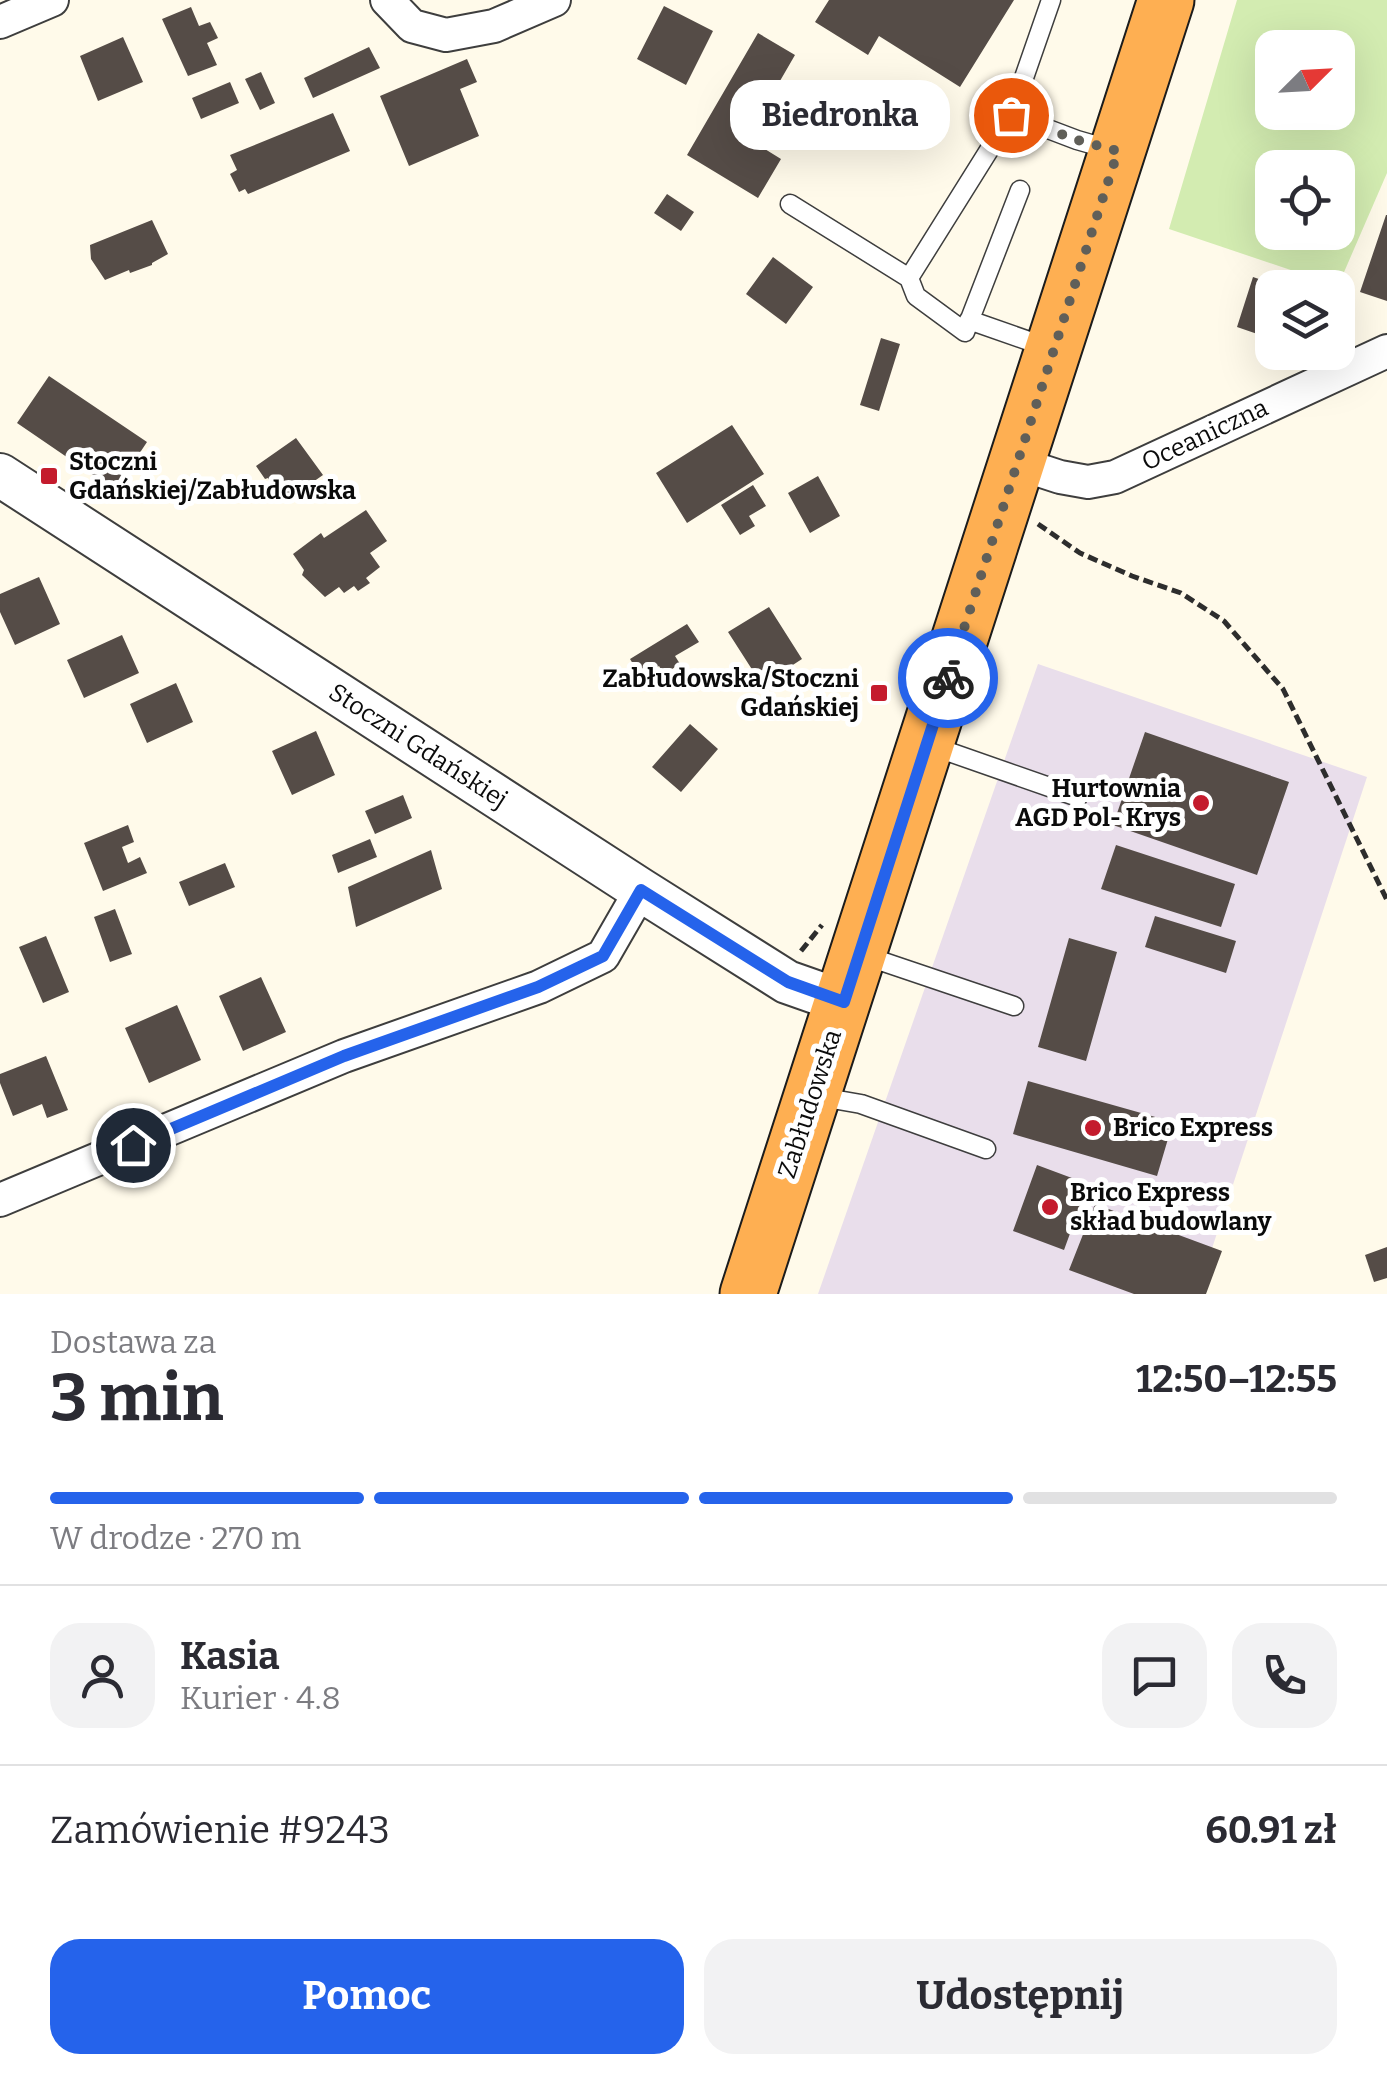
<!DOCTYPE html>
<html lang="pl">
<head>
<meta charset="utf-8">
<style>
  :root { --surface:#fff; --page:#f2f2f3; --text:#2b2b33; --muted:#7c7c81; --line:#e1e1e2; --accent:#2563eb }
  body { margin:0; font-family:Bitter,serif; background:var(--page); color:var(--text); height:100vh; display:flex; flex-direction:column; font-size:38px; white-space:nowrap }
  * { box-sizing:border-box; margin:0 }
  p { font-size:32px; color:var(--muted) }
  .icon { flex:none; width:55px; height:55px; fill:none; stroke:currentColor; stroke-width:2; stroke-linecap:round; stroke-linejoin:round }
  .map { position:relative; height:1294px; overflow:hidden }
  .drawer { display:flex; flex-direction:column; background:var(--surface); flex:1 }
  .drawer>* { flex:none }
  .needle { width:65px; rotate:66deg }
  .tools { position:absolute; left:1255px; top:30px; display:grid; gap:20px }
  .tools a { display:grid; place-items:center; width:100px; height:100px; border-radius:20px; background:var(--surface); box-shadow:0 10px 40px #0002; font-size:50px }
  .pin { position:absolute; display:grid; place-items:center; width:85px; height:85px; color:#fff; margin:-42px; border:5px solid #fff; border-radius:50%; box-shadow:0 2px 10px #0007 }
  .courier { position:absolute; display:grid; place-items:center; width:100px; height:100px; margin:-50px; border:8px solid #2563eb; border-radius:50%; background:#fff; color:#222; box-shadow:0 2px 12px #0007 }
  .bubble { position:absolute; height:70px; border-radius:30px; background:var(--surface); box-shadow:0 10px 40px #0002; font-size:32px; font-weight:700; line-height:70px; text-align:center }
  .head em { font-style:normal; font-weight:700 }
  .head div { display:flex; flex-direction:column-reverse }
  .head { display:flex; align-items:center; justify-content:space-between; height:170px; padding:0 50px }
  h1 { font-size:65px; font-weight:700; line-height:75px }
  .bar { display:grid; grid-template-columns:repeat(4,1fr); gap:15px 10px; align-content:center; height:120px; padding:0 50px }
  .bar i { height:12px; border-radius:8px; background:var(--line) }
  .bar .current { background:var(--accent) }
  .bar p { grid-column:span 4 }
  .line { display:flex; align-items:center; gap:25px; padding:0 50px; border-top:2px solid var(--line) }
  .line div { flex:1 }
  .round { display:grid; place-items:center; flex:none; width:105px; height:105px; border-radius:30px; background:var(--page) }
  .cta { display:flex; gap:20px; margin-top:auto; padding:20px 50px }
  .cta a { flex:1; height:115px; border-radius:30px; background:var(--accent); color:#fff; font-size:40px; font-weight:700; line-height:115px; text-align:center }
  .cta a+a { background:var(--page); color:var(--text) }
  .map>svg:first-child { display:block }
</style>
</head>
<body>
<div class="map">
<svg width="1387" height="1294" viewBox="0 0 1387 1294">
  <rect width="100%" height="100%" fill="#fffaea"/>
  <!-- industrial -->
  <path fill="#e9deeb" d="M1038 664 1367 777 1197 1294H818Z"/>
  <!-- green -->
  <path fill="#d3ecb1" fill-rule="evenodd" d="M1237 0H1387V173L1338 286 1169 229ZM1272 48H1338V112H1272ZM1272 168H1338V232H1272Z"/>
  <!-- building -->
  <path fill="#554c47" d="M829 0H1014L960 87 879 36 868 55 815 22Z
    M664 6 713 31 686 85 637 59Z
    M191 7 199 26 210 22 218 38 207 43 217 65 188 76 162 19Z
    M758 33 795 55 747 138 781 159 758 198 687 155Z
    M123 37 143 82 98 101 80 56Z
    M369 47 380 68 313 98 304 78Z
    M467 59 477 82 460 89 479 136 409 166 380 96Z
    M261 72 275 103 260 110 245 79Z
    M230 82 239 103 201 119 192 98Z
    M333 113 350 151 248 194 245 189 239 192 230 174 237 170 230 155Z
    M667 194 694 212 681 231 654 213Z
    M1386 215H1387V301L1360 292Z
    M152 220 168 254 152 263V265L130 273 129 270 105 280 91 259 90 245Z
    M773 257 813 287 786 324 746 294Z
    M1253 277 1282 287 1272 288V339L1237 327Z
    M881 338 900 344 879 411 860 405Z
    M49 376 147 442 115 490 17 423Z
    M732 425 764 474 687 523 656 473Z
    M296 438 323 475 283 503 268 478 265 479 256 466Z
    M818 476 840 516 810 533 788 493Z
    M753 485 766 506 749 516 755 526 740 535 721 505Z
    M366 510 387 541 370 553 380 567 366 578 370 583 358 591 354 586 344 593 339 587 325 597 302 575 304 570 293 554 321 533 324 538Z
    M39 577 60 624 15 645 0 612V594Z
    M769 607 802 659 762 685 728 632Z
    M687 624 699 642 675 656 680 664 664 674 659 666 641 677 630 659Z
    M122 635 139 673 84 698 67 660Z
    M176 683 193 722 147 743 130 704Z
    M690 724 718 749 681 792 652 767Z
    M316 731 335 775 292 795 272 751Z
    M1145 732 1289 782 1257 875 1113 825Z
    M403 795 412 818 375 834 365 811Z
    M128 825 134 842 122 847 128 863 140 857 147 873 103 891 84 843Z
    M370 839 377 857 338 873 332 855Z
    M1116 845 1235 884 1221 927 1101 889Z
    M431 850 442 889 356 927 348 887Z
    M225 863 235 887 189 906 179 882Z
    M115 909 132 954 110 962 94 917Z
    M1155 916 1236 941 1226 973 1145 947Z
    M46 936 69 992 43 1003 19 947Z
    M1069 938 1117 952 1086 1061 1038 1047Z
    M261 977 286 1032 243 1051 219 996Z
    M177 1005 201 1060 149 1083 125 1028Z
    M46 1056 68 1110 47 1118 42 1104 13 1116 0 1083V1074Z
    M1028 1081 1173 1122 1157 1176 1013 1134Z
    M1037 1165 1088 1184 1064 1250 1013 1231Z
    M1095 1204 1222 1251 1206 1294H1134L1069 1270Z
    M1387 1247V1278L1374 1282 1365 1255Z"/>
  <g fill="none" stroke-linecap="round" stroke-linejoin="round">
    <defs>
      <path id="service" d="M1051 0 1011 115 1077 140 1112 150
        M790 204 909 278 1011 115
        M909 278 916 296 965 332 1020 190
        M969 320 1049 348
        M932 746 1078 797
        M863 955 1014 1006
        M815 1096 861 1104 986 1149"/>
      <path id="minor" d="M387 0 412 26 446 35 494 26 554 0
        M0 22 52 0
        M1017 463 1060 477 1088 482 1115 477 1387 351
        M0 1200 344 1056 539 987 603 956 641 890"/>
      <path id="tertiary" d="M0 475 641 890 787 982 844 1002"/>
      <path id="trunk" d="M748 1294 1166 0"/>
    </defs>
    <!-- service casing -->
    <use href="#service" stroke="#3e3e3e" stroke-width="21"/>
    <!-- minor casing -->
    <use href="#minor" stroke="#3e3e3e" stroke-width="36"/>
    <!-- tertiary casing -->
    <use href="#tertiary" stroke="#3e3e3e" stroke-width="46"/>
    <!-- trunk casing -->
    <use href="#trunk" stroke="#1c1c1c" stroke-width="59"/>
    <!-- path -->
    <path stroke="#2d2d2d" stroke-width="5" stroke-dasharray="10 5" stroke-linecap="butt" d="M1038 524 1080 553 1132 576 1181 593 1224 621 1283 689 1387 900
      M801 951 822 925"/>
    <!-- service -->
    <use href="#service" stroke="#fff" stroke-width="18"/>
    <!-- minor -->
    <use href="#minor" stroke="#fff" stroke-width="32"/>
    <!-- tertiary -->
    <use href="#tertiary" stroke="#fff" stroke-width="42"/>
    <!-- trunk -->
    <use href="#trunk" stroke="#feaf52" stroke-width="55"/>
  </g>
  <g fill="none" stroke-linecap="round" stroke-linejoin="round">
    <!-- done -->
    <path stroke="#605f59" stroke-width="10" stroke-dasharray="0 18" d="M948 678 1118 151 1077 140 1011 115"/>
    <!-- route -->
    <path stroke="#2563eb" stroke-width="12" d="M133 1145 344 1056 538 987 603 956 641 890 788 982 844 1002 948 678"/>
  </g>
  <!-- markers -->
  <g fill="#c41b2d" stroke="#fff" stroke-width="4">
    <rect x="39" y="466" width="20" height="20" rx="5"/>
    <rect x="869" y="683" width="20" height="20" rx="5"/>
    <circle cx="1201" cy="803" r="10"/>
    <circle cx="1093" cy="1128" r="10"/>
    <circle cx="1050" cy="1207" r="10"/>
  </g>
  <g text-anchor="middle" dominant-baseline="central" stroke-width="10" stroke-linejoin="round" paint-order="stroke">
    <!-- street labels -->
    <g font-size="25" fill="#0b0b0b" stroke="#fff">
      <text transform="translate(1205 435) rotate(-25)">Oceaniczna</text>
      <text transform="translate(418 746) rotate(33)">Stoczni Gdańskiej</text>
      <text transform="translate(810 1104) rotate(-72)">Zabłudowska</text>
    </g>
    <!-- poi labels -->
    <g font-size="25" font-weight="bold" fill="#0b0b0b" stroke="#fff" text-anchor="start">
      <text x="69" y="462">Stoczni<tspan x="69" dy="29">Gdańskiej/Zabłudowska</tspan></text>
      <text x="859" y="679" text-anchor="end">Zabłudowska/Stoczni<tspan x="859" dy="29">Gdańskiej</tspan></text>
      <text x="1181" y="789" text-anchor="end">Hurtownia<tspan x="1181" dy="29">AGD Pol- Krys</tspan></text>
      <text x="1113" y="1128">Brico Express</text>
      <text x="1070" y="1193">Brico Express<tspan x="1070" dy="29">skład budowlany</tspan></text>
    </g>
  </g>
</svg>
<div class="tools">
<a><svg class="needle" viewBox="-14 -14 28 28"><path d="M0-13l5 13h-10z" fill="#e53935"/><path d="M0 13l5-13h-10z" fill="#7c7c81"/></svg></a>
<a><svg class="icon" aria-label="locate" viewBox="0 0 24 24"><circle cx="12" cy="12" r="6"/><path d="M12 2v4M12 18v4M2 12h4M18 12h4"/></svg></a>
<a><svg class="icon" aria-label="layers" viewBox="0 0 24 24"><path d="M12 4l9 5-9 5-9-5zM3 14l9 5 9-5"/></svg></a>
</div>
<div class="pin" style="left:1011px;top:115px;background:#ea580c"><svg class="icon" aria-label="bag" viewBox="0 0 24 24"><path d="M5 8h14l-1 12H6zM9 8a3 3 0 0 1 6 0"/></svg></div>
<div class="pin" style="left:133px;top:1145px;background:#1f2937"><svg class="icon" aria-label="home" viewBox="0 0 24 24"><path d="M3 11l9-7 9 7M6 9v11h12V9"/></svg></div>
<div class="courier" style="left:948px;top:678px"><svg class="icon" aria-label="bike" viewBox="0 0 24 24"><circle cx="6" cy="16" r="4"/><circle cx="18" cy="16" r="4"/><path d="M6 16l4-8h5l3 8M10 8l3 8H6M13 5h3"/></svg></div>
<div class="bubble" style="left:730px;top:80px;width:220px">Biedronka</div>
</div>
<section class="drawer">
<div class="head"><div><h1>3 min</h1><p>Dostawa za</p></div><em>12:50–12:55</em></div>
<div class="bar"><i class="current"></i><i class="current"></i><i class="current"></i><i></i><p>W drodze · 270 m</p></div>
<div class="line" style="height:180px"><a class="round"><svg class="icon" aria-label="person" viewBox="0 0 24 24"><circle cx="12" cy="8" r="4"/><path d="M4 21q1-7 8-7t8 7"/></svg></a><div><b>Kasia</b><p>Kurier · 4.8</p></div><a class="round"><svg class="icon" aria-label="chat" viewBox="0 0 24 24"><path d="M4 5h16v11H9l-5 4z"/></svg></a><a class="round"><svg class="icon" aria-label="phone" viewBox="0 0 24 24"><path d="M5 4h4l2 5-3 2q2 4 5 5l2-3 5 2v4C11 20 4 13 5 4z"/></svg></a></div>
<div class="line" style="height:130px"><div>Zamówienie #9243</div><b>60.91 zł</b></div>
<div class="cta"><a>Pomoc</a><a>Udostępnij</a></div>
</section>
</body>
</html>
